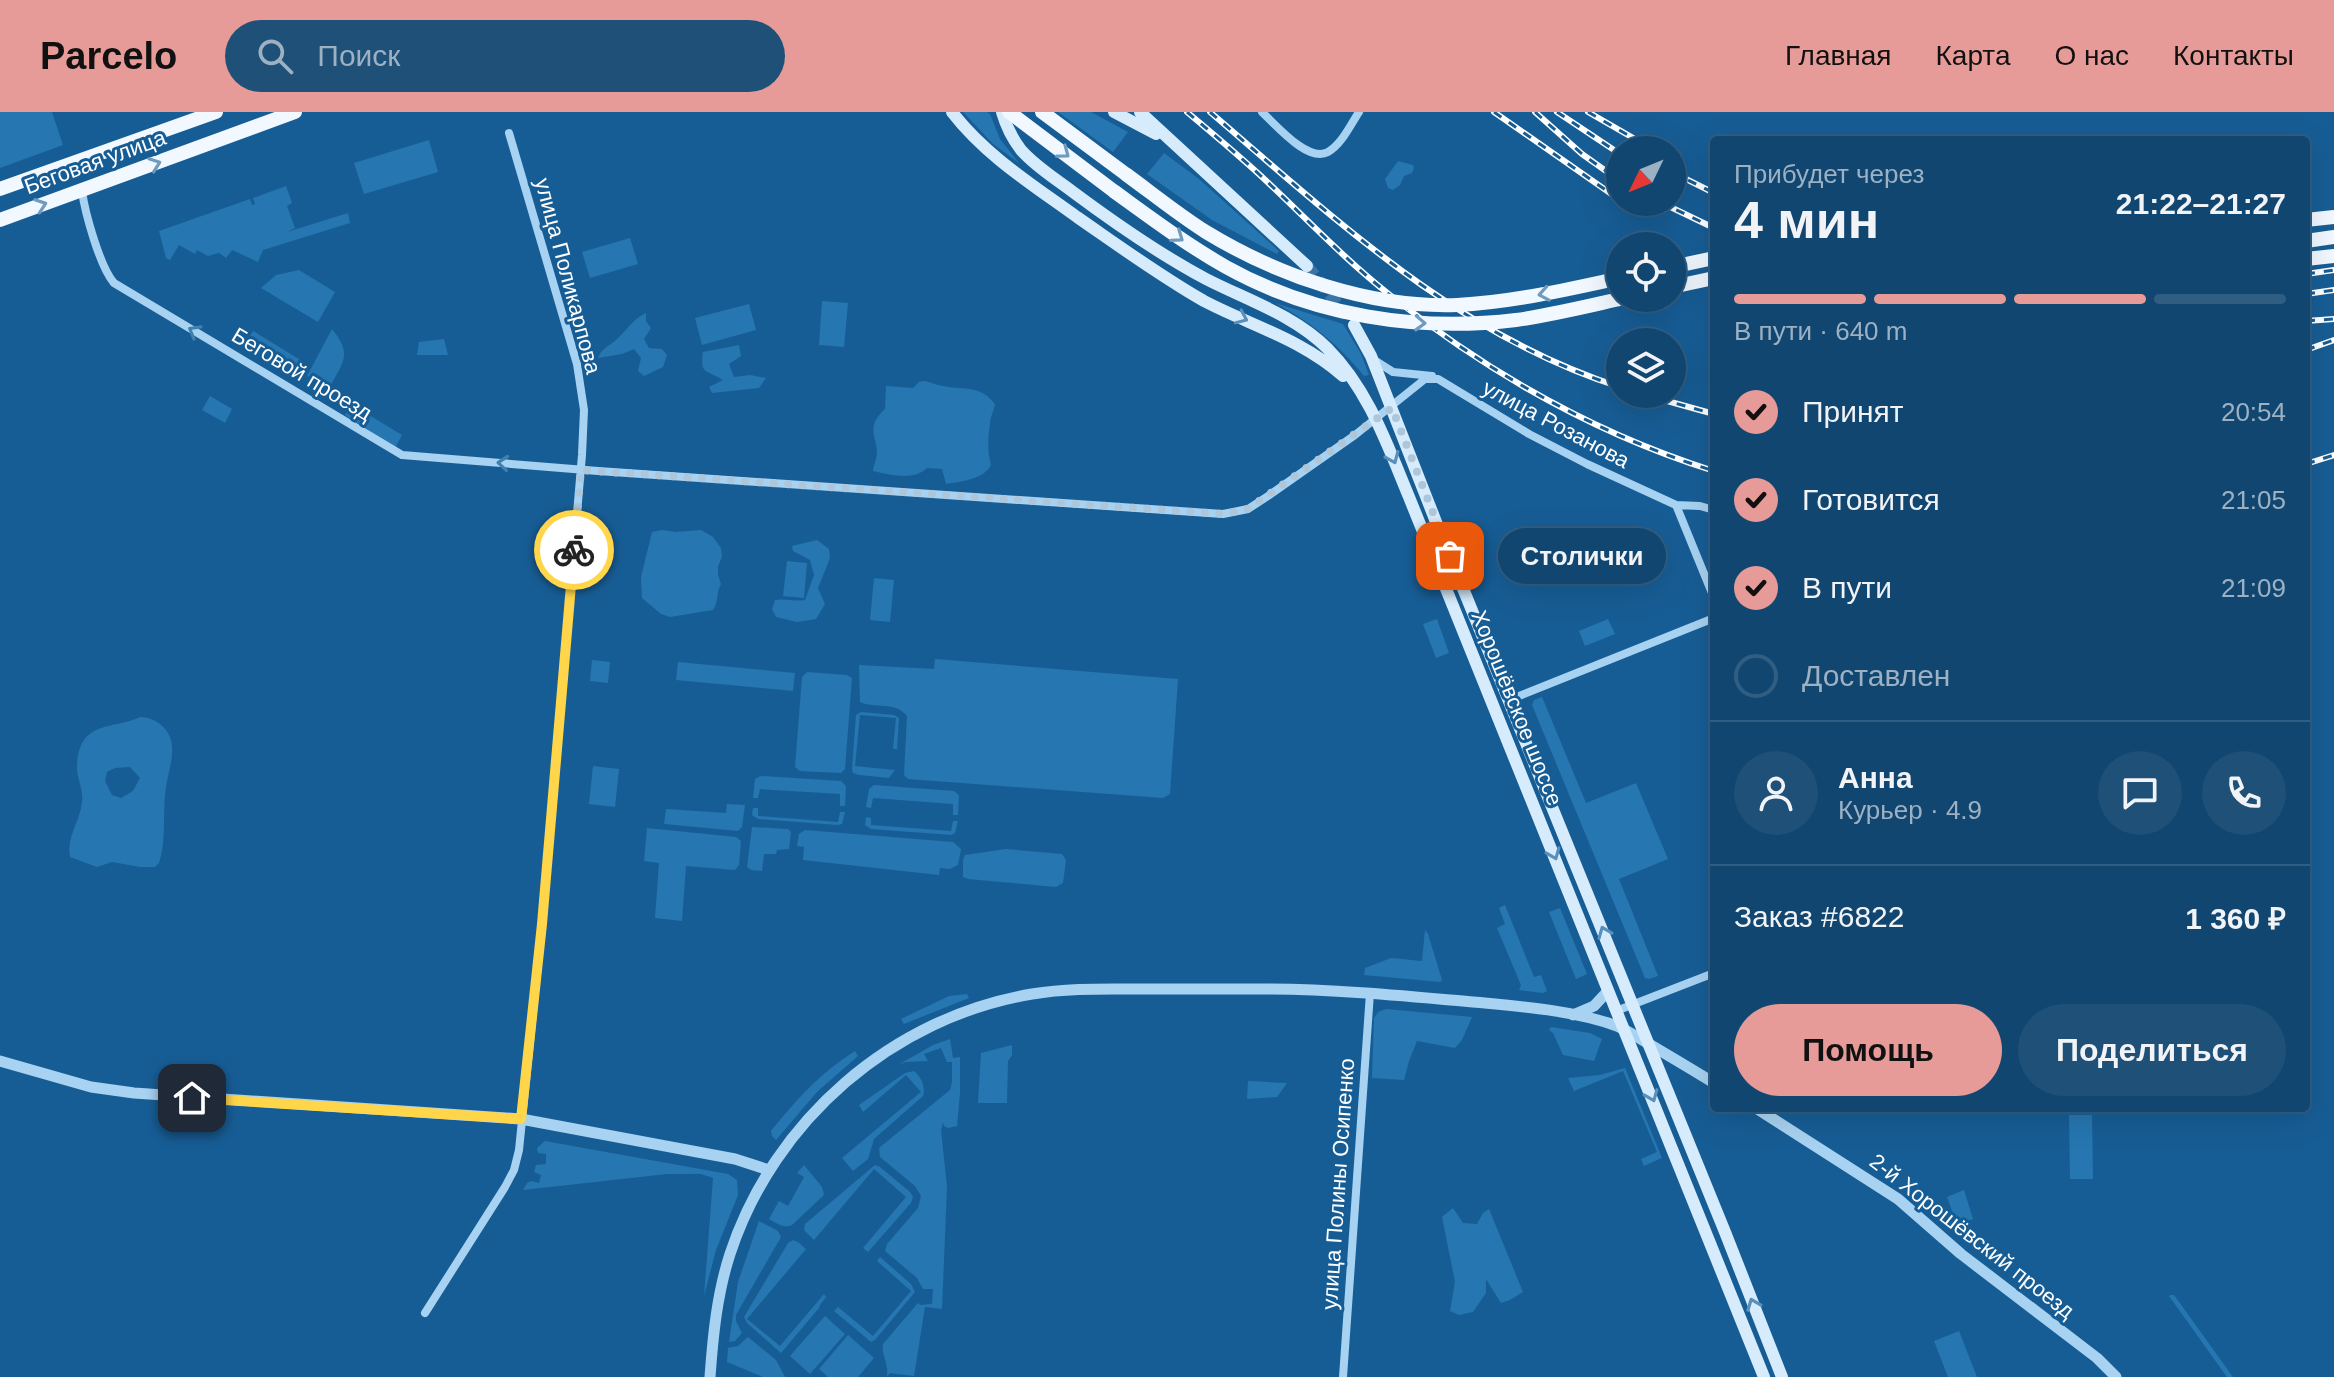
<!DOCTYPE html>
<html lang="ru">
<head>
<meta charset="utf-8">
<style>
  :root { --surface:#114670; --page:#1e5078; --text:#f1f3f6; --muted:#9cb1c3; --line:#305e83; --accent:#e69b98 }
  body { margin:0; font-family:Helvetica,sans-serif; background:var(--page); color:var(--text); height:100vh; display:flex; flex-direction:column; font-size:30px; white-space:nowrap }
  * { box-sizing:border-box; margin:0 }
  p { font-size:26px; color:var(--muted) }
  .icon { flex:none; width:44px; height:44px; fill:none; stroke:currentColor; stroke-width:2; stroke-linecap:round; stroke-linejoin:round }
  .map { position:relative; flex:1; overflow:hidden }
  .details { position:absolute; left:1710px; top:24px; width:600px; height:976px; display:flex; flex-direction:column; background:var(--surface); border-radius:8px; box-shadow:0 8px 32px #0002,0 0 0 2px var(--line) }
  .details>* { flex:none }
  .needle { width:52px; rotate:227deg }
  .tools { position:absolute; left:1606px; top:24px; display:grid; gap:16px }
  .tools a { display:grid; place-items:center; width:80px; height:80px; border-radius:50%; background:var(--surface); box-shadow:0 8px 32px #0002,0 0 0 2px var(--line); font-size:40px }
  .pin { position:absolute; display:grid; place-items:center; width:68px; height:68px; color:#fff; margin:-34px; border-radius:16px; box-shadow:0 4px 12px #0006 }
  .courier { position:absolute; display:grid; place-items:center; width:80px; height:80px; margin:-40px; border:6px solid #ffd54a; border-radius:50%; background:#fff; color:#222; box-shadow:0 2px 10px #0007 }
  .bubble { position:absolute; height:56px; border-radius:28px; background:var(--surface); box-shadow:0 8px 32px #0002,0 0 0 2px var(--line); font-size:26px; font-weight:600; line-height:56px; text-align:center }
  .head em { font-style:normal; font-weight:600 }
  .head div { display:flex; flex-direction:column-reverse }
  .head { display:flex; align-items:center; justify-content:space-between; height:136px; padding:0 24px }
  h1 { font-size:52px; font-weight:600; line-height:60px }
  .bar { display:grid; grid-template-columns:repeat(4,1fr); gap:12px 8px; align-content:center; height:96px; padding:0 24px }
  .bar i { height:10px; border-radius:6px; background:var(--line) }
  .bar .current { background:var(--accent) }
  .bar p { grid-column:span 4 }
  .line { display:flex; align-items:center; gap:20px; padding:0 24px; border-top:2px solid var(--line) }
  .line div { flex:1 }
  .round { display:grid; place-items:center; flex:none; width:84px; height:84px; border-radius:42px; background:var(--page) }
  ol { padding:0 24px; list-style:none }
  li { display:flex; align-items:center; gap:24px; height:88px }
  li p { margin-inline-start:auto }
  li .icon { padding:8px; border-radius:50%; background:var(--accent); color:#111; stroke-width:4 }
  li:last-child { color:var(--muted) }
  li i { width:44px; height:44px; border:4px solid var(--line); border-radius:50% }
  .action { display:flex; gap:16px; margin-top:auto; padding:16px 24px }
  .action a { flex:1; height:92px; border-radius:48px; background:var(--accent); color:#111; font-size:32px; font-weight:600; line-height:92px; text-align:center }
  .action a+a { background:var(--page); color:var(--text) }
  header { display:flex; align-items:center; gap:48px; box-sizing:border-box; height:112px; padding:0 40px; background:var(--accent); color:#111 }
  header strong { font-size:38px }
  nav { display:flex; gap:44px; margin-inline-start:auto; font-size:28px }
  .search { width:560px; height:72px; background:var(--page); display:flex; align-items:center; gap:20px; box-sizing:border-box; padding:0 28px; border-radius:44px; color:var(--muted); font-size:30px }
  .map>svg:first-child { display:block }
</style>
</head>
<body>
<header>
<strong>Parcelo</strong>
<div class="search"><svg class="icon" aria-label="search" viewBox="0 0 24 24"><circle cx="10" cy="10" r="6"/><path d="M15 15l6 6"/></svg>Поиск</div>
<nav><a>Главная</a><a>Карта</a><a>О нас</a><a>Контакты</a></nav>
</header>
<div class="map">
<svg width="2334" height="1265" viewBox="0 0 2334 1265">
  <rect width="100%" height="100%" fill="#175d95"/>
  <!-- green -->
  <path fill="#2676b1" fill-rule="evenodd" d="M0 0H52L63 33 0 56Z
    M963 0H987L990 2 1000 27 1019 51 993 32Z
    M1058 0H1091L1128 20 1113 40Z
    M429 28 438 60 364 82 354 51Z
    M1164 41 1199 67 1279 139 1277 142 1212 108 1147 62Z
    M1398 49 1413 53 1414 56 1412 61 1404 64 1400 73 1393 78 1388 76 1385 67Z
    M286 74 292 91 287 94 295 116 287 120 348 101 350 111 263 138 258 150 232 138 226 146 219 141 208 144 197 138 195 142 179 133 170 148 166 146 159 119 250 87 252 93 255 92 253 86Z
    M630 126 638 152 590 166 582 140Z
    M299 158 335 180 318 210 261 176 276 163Z
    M822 189 848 191 844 235 819 233Z
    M1275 191 1343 212 1361 242 1369 263 1364 264C1338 232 1311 210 1275 191Z
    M749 192 756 218 702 233 695 206Z
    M646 201V209L651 216 644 227 649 236 662 237 667 243 663 255 644 264 638 259 641 246 634 237 622 242 598 246C603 235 608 235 616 228 627 218 633 207 646 201Z
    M332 217C353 243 343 250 329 276L307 264Z
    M253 219 302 249 293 265 244 235Z
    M444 227 448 243H417L419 230Z
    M739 233 741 244 729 252 734 265 750 263 766 266 759 276 712 281 709 275 723 268C705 257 700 263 703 240Z
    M924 269C930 270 936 273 943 274 966 279 979 272 995 292 994 299 990 305 990 312 988 326 987 339 991 353 983 368 962 369 946 372L942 357 927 356C914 369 891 363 873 359 873 355 875 351 876 347 881 327 862 318 885 297L886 274 913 276 919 270Z
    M210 284 232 297 225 311 202 298Z
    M351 292 402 323 395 336 345 303Z
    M662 418 676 420 701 418 713 425 721 436 722 445 718 454V463L721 472C716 480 719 489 713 498L670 505 661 502 642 486 641 465 652 420Z
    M817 428 829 437 830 446 818 476 825 492 816 507 797 510 776 505 772 497 775 488C785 486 794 490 805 488L814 463 810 448 793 439 792 434Z
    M787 449 807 451 804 486 783 484Z
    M874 466 894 468 890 510 870 508Z
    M1437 507 1449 541 1436 546 1423 512Z
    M1608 507 1615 522 1585 534 1579 519Z
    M935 547 1178 567 1170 682 1163 686 908 667 904 663 907 604C896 589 875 597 860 590L859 553 934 557Z
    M592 548 610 550 608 571 590 569Z
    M678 550 795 561 793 579 676 568Z
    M807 560 847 563 852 566 845 657 841 661 800 659 795 655 802 565Z
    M1542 585 1586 691 1636 671 1668 747 1619 767 1658 864 1649 867 1645 866 1532 593 1534 588Z
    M861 600 894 603 899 606 897 637H893L896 606 860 603 855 654 895 658 889 666 859 663 853 661 852 657 856 603Z
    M140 605C153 605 165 613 170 625 176 641 168 660 166 675 162 700 167 728 159 751L155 755H140L112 750 97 755 70 745C66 725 80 710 82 690 84 678 76 665 77 653 80 607 113 618 140 605ZM115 656 130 655 140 666 133 679 121 686 112 683 105 669 107 660Z
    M593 654 619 657 615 695 589 692Z
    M761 664 841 669 846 674 845 694H840V682L760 677 758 686H753L755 667Z
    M874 673 954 679 959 683 958 703H953V692L873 686 871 696 866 695 869 677Z
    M727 692 745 693 742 715 738 719 664 712 666 697 726 701Z
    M753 696H758V704L838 710 840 700H845L842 712 838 713 758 707 752 703Z
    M866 705 871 706V713L951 719 953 709H958L955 721 951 723 871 717 865 713Z
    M752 715 788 717 791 720 789 737 777 738 776 742H764L762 759 751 758 747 755Z
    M647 716 736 725 741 729 739 753 735 758 686 754 682 809 655 806 659 751 644 749Z
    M805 718 953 730 961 737 958 753 950 757 940 756 939 763 803 748 804 735 797 734 799 722Z
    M1006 737 1062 742 1066 748 1063 771 1056 775 968 767 963 765V748L965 743Z
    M1505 793 1534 865 1541 863 1547 879 1543 881 1519 878 1521 873 1497 816 1505 812 1499 796Z
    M1560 796 1587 862 1576 867 1549 800Z
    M1425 818 1428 822 1442 868 1440 870 1364 863 1365 856 1391 846 1422 849Z
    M967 882 969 886 904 912 901 907 949 884Z
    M1386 897 1472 905 1462 928 1455 936 1417 929 1409 949 1404 968 1372 966 1374 906 1378 900Z
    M1551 915 1590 921 1602 927 1594 949 1563 943 1553 921 1549 918Z
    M950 927 953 946 960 945V981L957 1014 948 1016 944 1014 943 1010 941 1018 947 1075 942 1197 925 1195 914 1264 890 1261 887 1265C889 1251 881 1243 883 1232L918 1191 920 1193 932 1192 933 1177H923L917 1166 885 1139 887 1132 918 1096 921 1084 915 1074 880 1045 879 1036 950 978 952 970V950H947L941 936 924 942 928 949 906 950 898 953 933 933Z
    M1012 933V943L1008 949 1007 991H978L981 941Z
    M855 939 858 944 817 980 776 1028 772 1024 771 1019C796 988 821 960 855 939Z
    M1625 956 1662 1046 1644 1054 1641 1047 1657 1040 1623 959 1574 979 1568 966 1600 963Z
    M914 959C921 964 926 976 923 984L874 1027 868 1047 853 1059 842 1046 921 980 906 963 863 1000 859 993 905 961Z
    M1248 969C1261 969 1273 971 1287 971L1277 985 1247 987Z
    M2069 1003H2092L2093 1067H2070Z
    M545 1029 728 1062 737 1068 738 1083 716 1138 704 1184 713 1066 701 1062H667L523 1078 527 1071 531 1069 539 1071 541 1063 534 1060 536 1053 546 1052V1042L538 1041 537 1036Z
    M804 1053 822 1075 824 1083 792 1113C784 1117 776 1111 769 1107L779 1089 788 1094 804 1065 797 1061Z
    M875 1053 880 1055 910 1080 913 1085 911 1091 868 1140 863 1136 906 1085 874 1057 814 1128 804 1118 805 1112Z
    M1964 1078 1973 1107 1957 1113 1947 1085Z
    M1453 1096 1463 1111 1477 1112 1483 1101 1489 1097 1523 1180 1510 1188 1501 1191 1486 1167V1181L1473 1200 1459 1203 1450 1199 1455 1170 1442 1105Z
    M759 1109 778 1119 781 1125 736 1203V1209L742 1221 735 1229 729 1230 738 1170Z
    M793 1128 798 1130 806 1137 747 1207 780 1234 824 1182 826 1185 820 1193 819 1196 781 1241 747 1211 744 1205 788 1131Z
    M880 1145 911 1172 915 1180 875 1228 871 1230 834 1199 838 1195 873 1224 911 1179 877 1149Z
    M2171 1183H2174L2233 1265H2227L2169 1184Z
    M825 1204 845 1222 810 1262 790 1244Z
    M1959 1219 1977 1265H1948L1934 1229Z
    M848 1223 874 1246 858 1265H828L819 1257Z
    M748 1225 776 1248 785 1265H763L727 1250 728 1236 738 1234Z"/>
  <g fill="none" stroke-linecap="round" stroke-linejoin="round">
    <!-- secondary-tunnel -->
    <path stroke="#3a75a5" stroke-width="12" stroke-dasharray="12 6" stroke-linecap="butt" d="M1307 154 1347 204"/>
    <!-- minor -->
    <path stroke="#a8d2f1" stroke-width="8" d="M1262 0C1276 13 1308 51 1328 40 1342 32 1351 12 1359 0
      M82 79C85 101 100 155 114 171L402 343 598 359 1223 402 1248 397 1268 384 1355 323 1425 267H1438L1529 322 1587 352 1676 393 1700 394 1714 398
      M1374 248 1393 260 1432 264
      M1676 393 1714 486
      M1509 588 1714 506
      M1616 899 1714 861
      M425 1201 505 1075 514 1058 519 1038 542 812 582 343 584 298 577 252 509 21
      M1343 1265 1370 881"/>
    <!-- tertiary -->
    <path stroke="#a8d2f1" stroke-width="11" d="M1573 903 1594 894 1608 879
      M0 949 91 975 134 981 521 1007 735 1047 769 1058
      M1756 996 1898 1087 1961 1142 2097 1246 2116 1265
      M710 1265C713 1223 717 1182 730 1142 774 1008 893 905 1032 882 1068 876 1103 877 1138 877 1180 877 1222 877 1263 877 1330 877 1396 883 1463 889 1512 894 1571 897 1617 914 1628 919 1639 926 1649 932 1671 945 1693 958 1714 971"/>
    <!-- secondary -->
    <path stroke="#d6ebfb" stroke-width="12" d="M952 0C986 44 1033 73 1077 105 1119 134 1160 164 1204 189 1252 214 1301 227 1343 264
      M1002 0C1006 14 1012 26 1021 38 1036 55 1056 67 1073 80 1116 112 1159 142 1206 167 1247 188 1294 203 1327 236 1368 277 1387 332 1409 385L1764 1265
      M1114 0 1156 22
      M1140 0 1307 154
      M1354 213 1371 244 1438 415 1725 1120 1782 1265"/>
    <!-- primary -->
    <path stroke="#f2f8ff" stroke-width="14" d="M1009 0 1115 80
      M1042 0 1127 63
      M0 77 216 0
      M0 108 295 0
      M2306 108 2334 105
      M2306 129 2334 125
      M2306 147 2334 144
      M1672 155 1714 146
      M1672 175 1714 166"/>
    <defs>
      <path id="rail" d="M1187 0C1212 21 1237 42 1261 64 1304 104 1344 147 1390 183 1487 260 1596 322 1714 359
        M1210 0C1335 107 1459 224 1620 275
        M1494 0 1620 88
        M1535 0 1582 42 1620 69
        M1557 0 1620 42
        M1588 0 1654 38
        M1672 60 1714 81
        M1660 90 1714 116
        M2306 162 2334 158
        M2306 182 2334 178
        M2306 209 2334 207
        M2306 238 2334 228
        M1642 282 1714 302
        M2306 352 2334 343"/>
    </defs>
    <!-- rail casing -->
    <use href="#rail" stroke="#fff" stroke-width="6"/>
    <!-- rail -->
    <use href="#rail" stroke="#175d95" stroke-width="3" stroke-dasharray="9" stroke-linecap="butt"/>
    <!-- primary-bridge -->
    <path stroke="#f2f8ff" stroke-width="14" d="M1127 63C1153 82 1179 103 1206 120 1278 164 1371 196 1457 193 1512 190 1566 178 1620 166
      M1115 80C1151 106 1187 133 1226 155 1314 204 1417 220 1516 208 1552 203 1588 194 1624 186"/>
  </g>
  <!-- one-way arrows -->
  <defs><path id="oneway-chevron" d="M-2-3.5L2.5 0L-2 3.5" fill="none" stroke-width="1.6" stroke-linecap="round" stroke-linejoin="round" transform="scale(2)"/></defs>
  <g stroke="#6f9bbf">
    <use href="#oneway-chevron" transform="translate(1064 41) rotate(37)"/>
    <use href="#oneway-chevron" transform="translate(155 52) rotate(-20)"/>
    <use href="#oneway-chevron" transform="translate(41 93) rotate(-19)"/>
    <use href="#oneway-chevron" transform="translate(1178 125) rotate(35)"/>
    <use href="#oneway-chevron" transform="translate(1544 182) rotate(170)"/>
    <use href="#oneway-chevron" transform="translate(1420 211) rotate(2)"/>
  </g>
  <g stroke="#5a8fb9">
    <use href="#oneway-chevron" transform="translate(1242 206) rotate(24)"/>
    <use href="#oneway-chevron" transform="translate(1393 346) rotate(67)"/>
    <use href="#oneway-chevron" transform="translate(1554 742) rotate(68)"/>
    <use href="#oneway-chevron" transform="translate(1604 820) rotate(-112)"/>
    <use href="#oneway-chevron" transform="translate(1652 984) rotate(68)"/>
    <use href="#oneway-chevron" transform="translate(1753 1192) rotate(-111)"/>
  </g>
  <g stroke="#4280b1">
    <use href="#oneway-chevron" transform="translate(194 219) rotate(-150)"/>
    <use href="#oneway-chevron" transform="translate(503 351) rotate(-175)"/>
  </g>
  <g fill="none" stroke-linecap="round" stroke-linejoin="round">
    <!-- done -->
    <path stroke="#aec6da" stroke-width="8" stroke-dasharray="0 14.4" d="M574 438 581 358 1223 402 1248 397 1392 296 1450 444"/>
    <!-- route -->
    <path stroke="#ffd54a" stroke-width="10" d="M192 986 521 1007 542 812 574 438"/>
  </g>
  <g text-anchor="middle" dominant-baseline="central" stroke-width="6" stroke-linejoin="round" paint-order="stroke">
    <!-- street labels -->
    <g font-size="22" fill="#fff" stroke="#175d95">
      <text transform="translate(95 50) rotate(-20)">Беговая улица</text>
      <text transform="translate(568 164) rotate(75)">улица Поликарпова</text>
      <text transform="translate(302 262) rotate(31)">Беговой проезд</text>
      <text transform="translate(1556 312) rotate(28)">улица Розанова</text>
      <text transform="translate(1517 596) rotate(68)">Хорошёвское шоссе</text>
      <text transform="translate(1338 1072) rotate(-86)">улица Полины Осипенко</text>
      <text transform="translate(1972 1124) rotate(38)">2-й Хорошёвский проезд</text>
    </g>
  </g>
</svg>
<div class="tools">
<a><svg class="needle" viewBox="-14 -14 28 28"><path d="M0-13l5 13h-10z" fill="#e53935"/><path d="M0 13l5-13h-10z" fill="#9cb1c3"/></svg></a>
<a><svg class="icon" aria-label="locate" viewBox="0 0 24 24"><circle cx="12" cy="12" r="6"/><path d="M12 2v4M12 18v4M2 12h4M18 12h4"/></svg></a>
<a><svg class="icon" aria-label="layers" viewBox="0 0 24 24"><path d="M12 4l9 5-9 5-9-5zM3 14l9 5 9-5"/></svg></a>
</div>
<div class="pin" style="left:1450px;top:444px;background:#ea580c"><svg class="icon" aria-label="bag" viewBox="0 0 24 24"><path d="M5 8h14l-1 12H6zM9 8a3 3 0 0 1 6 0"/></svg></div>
<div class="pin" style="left:192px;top:986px;background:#1f2937"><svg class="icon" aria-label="home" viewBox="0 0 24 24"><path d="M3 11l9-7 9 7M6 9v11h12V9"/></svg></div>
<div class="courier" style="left:574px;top:438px"><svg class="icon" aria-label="bike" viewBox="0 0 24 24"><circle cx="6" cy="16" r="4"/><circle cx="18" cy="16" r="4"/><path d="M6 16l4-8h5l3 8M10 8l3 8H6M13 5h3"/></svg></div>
<div class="bubble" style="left:1498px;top:416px;width:168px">Столички</div>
<section class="details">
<div class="head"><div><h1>4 мин</h1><p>Прибудет через</p></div><em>21:22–21:27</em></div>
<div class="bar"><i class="current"></i><i class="current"></i><i class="current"></i><i></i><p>В пути · 640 m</p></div>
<ol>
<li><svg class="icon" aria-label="check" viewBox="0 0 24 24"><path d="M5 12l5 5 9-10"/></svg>Принят<p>20:54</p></li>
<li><svg class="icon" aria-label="check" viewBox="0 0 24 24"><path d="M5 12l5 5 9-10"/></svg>Готовится<p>21:05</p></li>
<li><svg class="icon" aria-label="check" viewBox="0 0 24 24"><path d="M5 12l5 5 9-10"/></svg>В пути<p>21:09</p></li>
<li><i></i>Доставлен</li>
</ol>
<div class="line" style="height:144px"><a class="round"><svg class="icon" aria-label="person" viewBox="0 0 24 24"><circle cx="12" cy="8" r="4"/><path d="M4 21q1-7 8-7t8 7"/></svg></a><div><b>Анна</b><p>Курьер · 4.9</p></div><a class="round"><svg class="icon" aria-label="chat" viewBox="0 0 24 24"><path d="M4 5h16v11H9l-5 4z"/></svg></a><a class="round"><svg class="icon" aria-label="phone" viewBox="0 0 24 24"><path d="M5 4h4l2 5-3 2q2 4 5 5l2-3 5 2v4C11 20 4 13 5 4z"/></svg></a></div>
<div class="line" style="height:104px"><div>Заказ #6822</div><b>1 360 ₽</b></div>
<div class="action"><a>Помощь</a><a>Поделиться</a></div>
</section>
</div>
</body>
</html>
